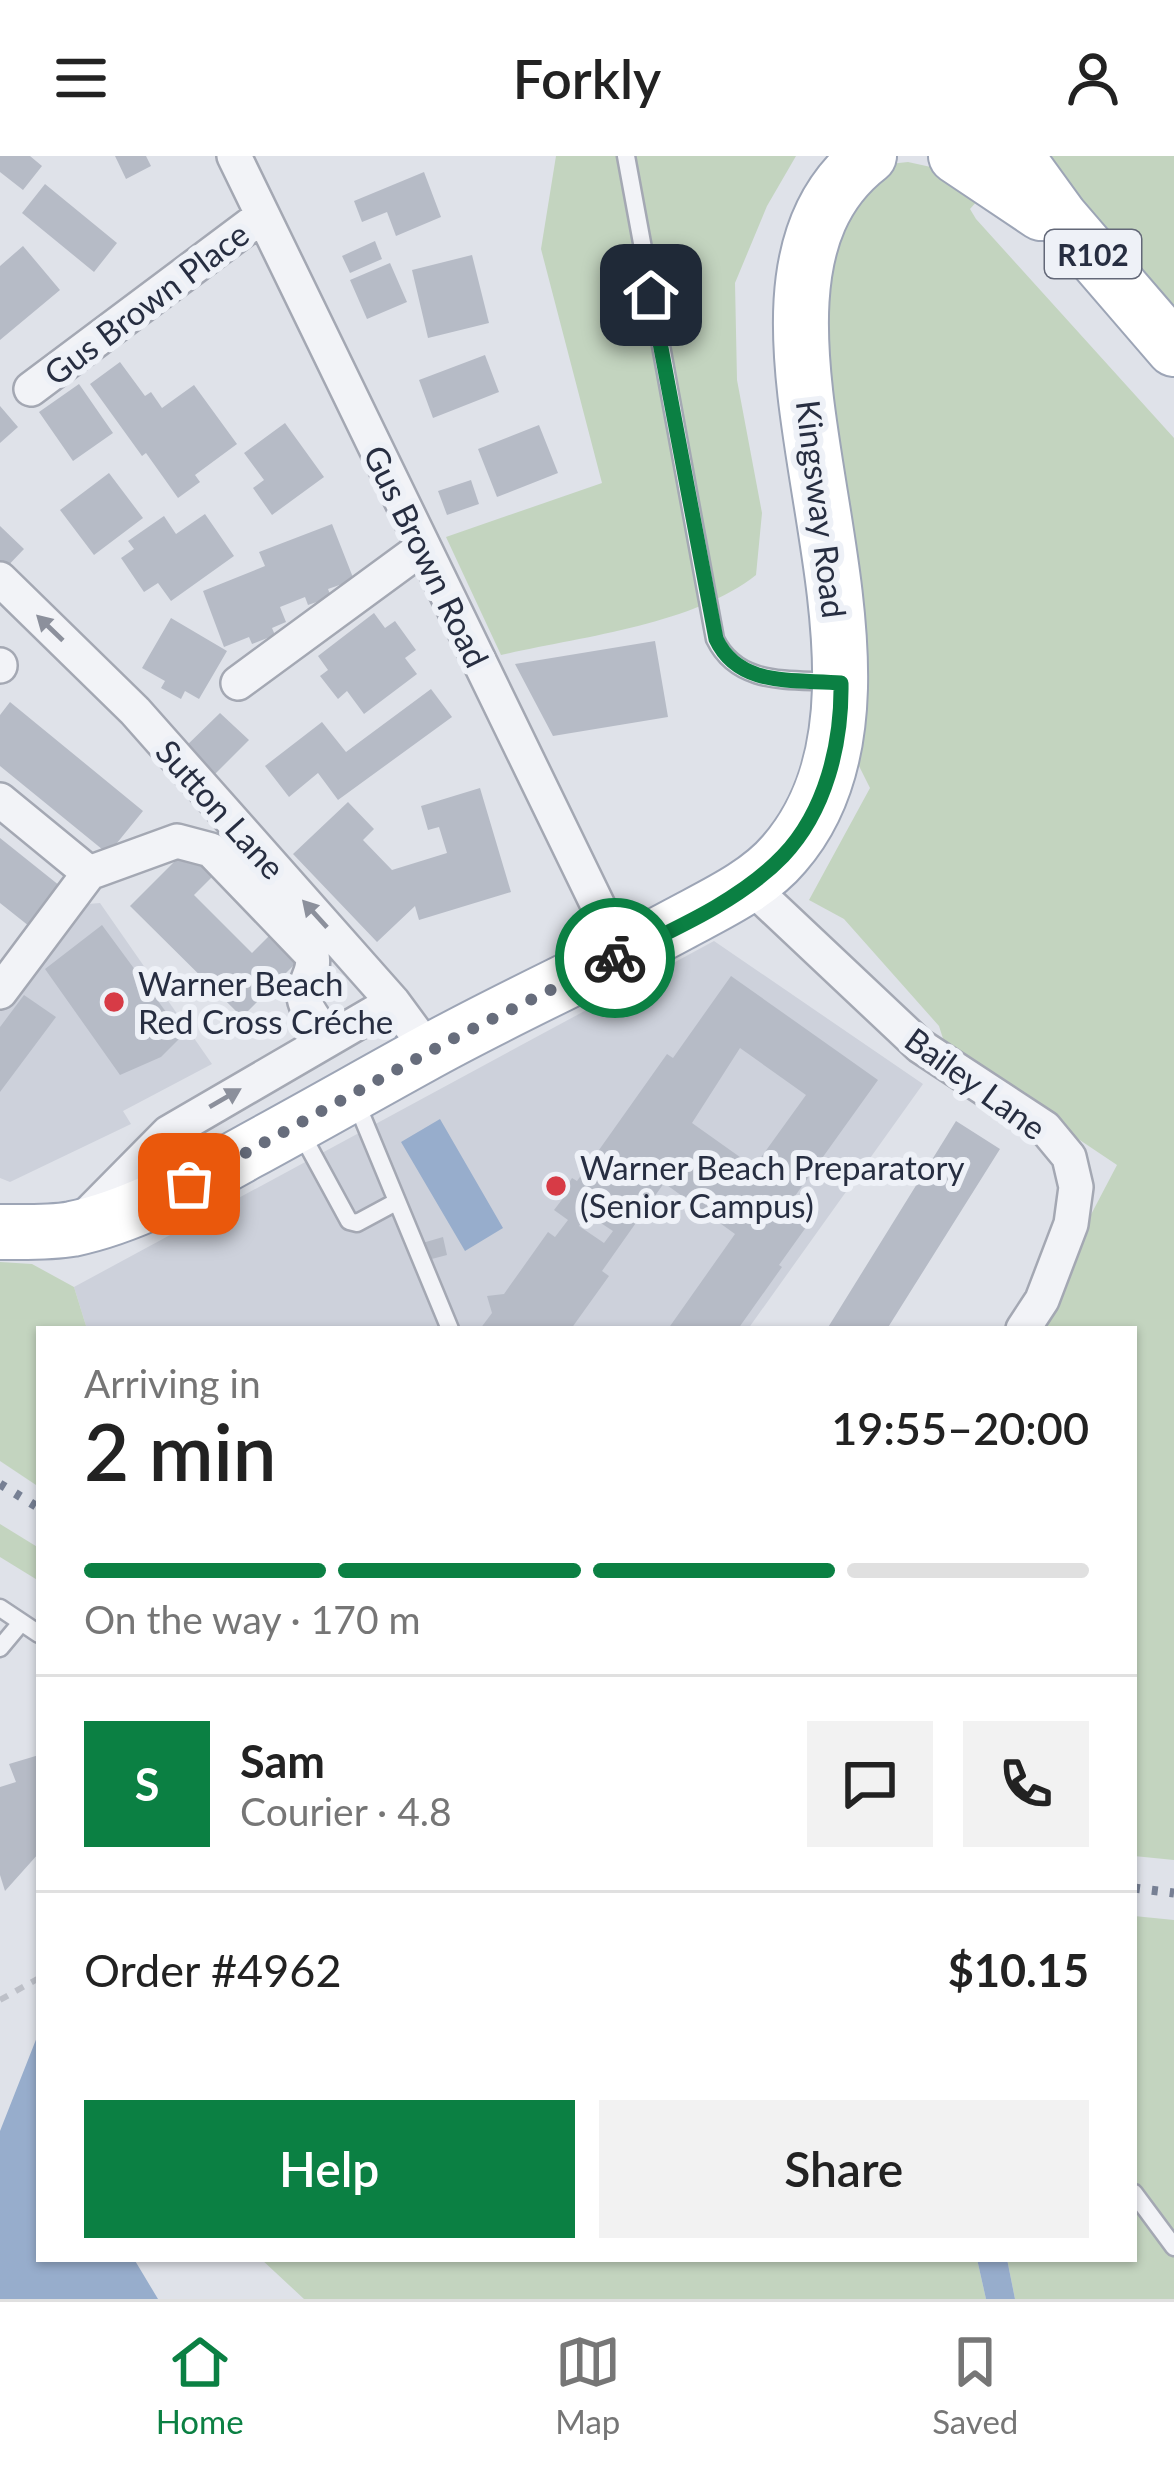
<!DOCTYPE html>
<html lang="en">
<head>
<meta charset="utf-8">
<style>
  :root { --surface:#fff; --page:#f2f2f2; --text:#222; --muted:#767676; --line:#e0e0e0; --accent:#0b8043 }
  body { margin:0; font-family:Lato,sans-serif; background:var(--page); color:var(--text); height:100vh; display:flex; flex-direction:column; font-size:45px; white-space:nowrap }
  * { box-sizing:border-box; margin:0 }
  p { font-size:39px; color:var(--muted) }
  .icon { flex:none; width:66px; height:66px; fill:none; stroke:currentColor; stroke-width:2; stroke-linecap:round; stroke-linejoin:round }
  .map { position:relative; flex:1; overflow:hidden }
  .side { position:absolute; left:36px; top:1170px; width:1101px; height:936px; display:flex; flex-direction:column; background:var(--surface); border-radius:0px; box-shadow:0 3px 9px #0004 }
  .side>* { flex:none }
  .pin { position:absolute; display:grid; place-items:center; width:102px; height:102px; color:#fff; margin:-51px; border-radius:24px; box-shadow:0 6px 18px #0006 }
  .courier { position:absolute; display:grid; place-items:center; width:120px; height:120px; margin:-60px; border:9px solid #0b8043; border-radius:50%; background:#fff; color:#222; box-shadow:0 3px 15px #0007 }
  .overview em { font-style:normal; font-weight:600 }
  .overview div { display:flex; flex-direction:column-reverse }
  .overview { display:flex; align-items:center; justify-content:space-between; height:204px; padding:0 48px }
  h1 { font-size:78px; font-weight:600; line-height:90px }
  .bar { display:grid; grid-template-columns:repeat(4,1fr); gap:18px 12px; align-content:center; height:144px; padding:0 48px }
  .bar i { height:15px; border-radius:9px; background:var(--line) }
  .bar .current { background:var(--accent) }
  .bar p { grid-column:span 4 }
  .line { display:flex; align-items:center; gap:30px; padding:0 48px; border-top:3px solid var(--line) }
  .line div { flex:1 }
  .round { display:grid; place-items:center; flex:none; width:126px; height:126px; border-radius:0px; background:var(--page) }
  .primary-button { display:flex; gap:24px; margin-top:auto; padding:24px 48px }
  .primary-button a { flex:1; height:138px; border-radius:0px; background:var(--accent); color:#fff; font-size:48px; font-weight:600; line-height:138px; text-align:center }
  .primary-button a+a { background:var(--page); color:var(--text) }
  header { display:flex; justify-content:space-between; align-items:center; height:156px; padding:0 48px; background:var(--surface); font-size:54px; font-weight:600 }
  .menu { display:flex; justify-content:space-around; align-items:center; height:168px; border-top:3px solid var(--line); background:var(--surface); font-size:33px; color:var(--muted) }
  .menu a { display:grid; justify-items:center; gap:6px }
  .menu .current { color:var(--accent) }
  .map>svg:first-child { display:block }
</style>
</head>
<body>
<header><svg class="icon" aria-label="menu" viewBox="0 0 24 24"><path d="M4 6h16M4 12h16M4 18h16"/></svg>Forkly<svg class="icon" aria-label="person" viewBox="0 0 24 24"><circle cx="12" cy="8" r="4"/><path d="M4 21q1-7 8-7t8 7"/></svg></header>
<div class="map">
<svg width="1174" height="2143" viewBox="0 0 1174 2143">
  <rect width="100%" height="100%" fill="#dfe2e9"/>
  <!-- built -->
  <path fill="#cdd1db" d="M100 747 212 908 123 955 131 968 10 1026 0 1022V850L76 749Z
    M714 785 923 928 748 1173H87L74 1131Z"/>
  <!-- green -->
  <path fill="#c3d4bf" d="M556 0H796L767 50 735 127 737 224 762 357 756 419C693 469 579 481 501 499L446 381 602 327 541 93Z
    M1051 0H1174V162L1131 111Z
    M908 6 949 15 978 44 970 53 976 63 1174 282V1704L1134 1700V1173H1031L1117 1009 947 895 939 870 844 763 809 744 870 632 848 588 817 197 818 99 880 9Z
    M0 1106 32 1108 74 1131 87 1173H39V1331L0 1305Z
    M0 1368 39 1392V1425L0 1401Z
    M1134 1760 1174 1764V2143H1015L1007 2103H1134Z
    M261 2103H977L986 2143H304Z"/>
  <!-- water -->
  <path fill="#97adcc" d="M440 963 503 1072 465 1095 401 986Z
    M39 1876V2103H134L158 2143H0V1975Z
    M977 2103H1007L1015 2143H986Z"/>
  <!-- building -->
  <path fill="#b6bbc6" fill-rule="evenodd" d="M0 0H30L42 10 23 34 0 16Z
    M115 0H146L151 10 126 23Z
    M424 16 441 61 396 80 387 56 362 66 354 45Z
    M45 28 117 87 94 116 22 57Z
    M375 85 382 103 350 117 342 100Z
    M23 90 60 134 0 184V110Z
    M472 99 489 167 428 182 412 114Z
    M390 107 407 146 367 163 350 124Z
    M485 199 499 236 433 262 419 224Z
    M120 206 145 240 151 236 162 252 194 229 237 288 195 319 200 326 178 342 146 297 142 300 90 228Z
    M79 228 113 277 73 305 39 256Z
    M0 250 18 271 0 287Z
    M285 267 324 321 272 359 253 332 264 324 244 297Z
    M539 269 558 317 497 341 478 293Z
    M109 317 143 362 94 399 60 354Z
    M471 324 479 348 447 359 438 335Z
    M205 358 234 400 171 445 158 427 144 436 121 402 134 393 128 385 164 360 176 378Z
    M332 368 354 424 328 433 331 441 308 449 305 441 280 451 286 466 272 472 275 479 252 488 249 481 224 491 203 435 265 410 259 396Z
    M0 370 24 393 0 418Z
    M374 457 385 472 395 465 416 494 405 502 417 518 364 558 347 535 338 543 320 520 328 514 318 500Z
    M171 462 227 495 199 543 185 535 181 543 161 532 165 525 142 512Z
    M655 485 668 561 553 580 515 508Z
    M431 533 452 561 338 644 318 617 289 641 265 610 322 566 346 596Z
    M10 546 143 655 108 698 0 610V559Z
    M220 557 249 584 210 623 181 595Z
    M480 632 511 736 419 764 415 750 377 786 293 698 348 646 374 673 363 684 392 714 447 697 439 671 428 674 421 650Z
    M0 682 65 734 34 774 0 747Z
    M186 694 212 721 194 739 252 797 272 777 299 804 242 861 130 750Z
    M102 769 183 879 161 901 120 919 45 813Z
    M731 820 878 924 795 1040 814 1060 779 1109 782 1111 738 1173H668L735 1078 664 1027 602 1115 609 1120 571 1173H480L492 1157 487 1140 504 1138 548 1076 555 1081 568 1064 554 1054 564 1041 561 1039 572 1022 577 1025 667 898 673 902ZM740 892 806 939 754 1011 692 967ZM587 1058 613 1075 604 1087 579 1070Z
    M24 839 56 861 0 936V871Z
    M956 965 1000 993 887 1173H827Z
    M443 1081 447 1099 424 1105 419 1088Z
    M39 1599V1697L5 1735 0 1719V1631L16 1626 9 1608Z"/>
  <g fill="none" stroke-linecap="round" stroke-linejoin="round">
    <defs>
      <path id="lane" d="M626 0 715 483C738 530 789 523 834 526
        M356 946 450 1173
        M300 975 349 1065 357 1067 396 1046
        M0 1452 39 1478
        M0 1492 20 1468
        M1134 2037 1174 2091"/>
      <path id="street" d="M234 0 622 799
        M31 233 262 60
        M0 423 135 555 393 846 429 895
        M0 510V509
        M238 527 422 392
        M0 644 89 717
        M748 728 920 890 1045 972 1069 1001 1076 1031 1071 1068 1042 1144 1023 1173
        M0 836 89 717 177 685 211 694 312 799C315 816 306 822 304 838 303 853 321 871 329 883
        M82 1064 168 977 393 846"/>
      <path id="primary" d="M956 0 1041 57
        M1016 0 1061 62 1174 193
        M0 1076C24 1076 49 1077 72 1073 134 1060 192 1027 246 997 305 965 363 932 421 900 505 853 594 814 679 768 714 749 758 729 784 698 946 512 687 140 869 0"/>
    </defs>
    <!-- lane casing -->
    <use href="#lane" stroke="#a4a8b3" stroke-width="21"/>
    <!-- street casing -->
    <use href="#street" stroke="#a4a8b3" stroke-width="38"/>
    <!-- primary casing -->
    <use href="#primary" stroke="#9da5b6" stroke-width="58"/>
    <!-- path -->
    <path stroke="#bdc0c8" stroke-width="6" stroke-dasharray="9 9" stroke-linecap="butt" d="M0 1844 39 1822"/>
    <!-- lane -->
    <use href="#lane" stroke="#f2f3f7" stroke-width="16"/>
    <!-- street -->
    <use href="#street" stroke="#f2f3f7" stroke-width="33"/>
    <!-- primary -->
    <use href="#primary" stroke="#fff" stroke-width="54"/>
    <!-- rail -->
    <path stroke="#778094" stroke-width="9" stroke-dasharray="6 12" stroke-linecap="butt" d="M0 1328 39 1352
      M1134 1732 1174 1737"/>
  </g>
  <!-- one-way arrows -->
  <defs><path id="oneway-solid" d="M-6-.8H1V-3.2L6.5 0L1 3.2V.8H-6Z" transform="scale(3)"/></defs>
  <g fill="#8c909c">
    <use href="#oneway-solid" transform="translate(50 472) rotate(-136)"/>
    <use href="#oneway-solid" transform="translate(315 758) rotate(-132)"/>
    <use href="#oneway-solid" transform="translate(225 942) rotate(-30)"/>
  </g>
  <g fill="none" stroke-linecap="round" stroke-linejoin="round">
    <!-- done -->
    <path stroke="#676d7c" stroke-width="12" stroke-dasharray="0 21.6" d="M189 1028 458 880 615 802"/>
    <!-- route -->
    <path stroke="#0b8043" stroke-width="15" d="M615 802C670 775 739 746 783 700 826 655 842 587 841 527 795 523 739 532 716 483L651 139"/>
  </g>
  <!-- markers -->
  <g fill="#d73b46" stroke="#eef1f7" stroke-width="4.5">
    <circle cx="114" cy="846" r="12"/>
    <circle cx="556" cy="1030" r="12"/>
  </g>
  <g text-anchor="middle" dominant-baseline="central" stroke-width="12" stroke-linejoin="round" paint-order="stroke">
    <!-- shield labels -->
    <rect fill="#eef1f7" stroke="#636878" stroke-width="3" x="1045" y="74" width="96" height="48" rx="9"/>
    <g font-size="30" font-weight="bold" fill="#272e41">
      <text x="1093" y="98">R102</text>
    </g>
    <!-- street labels -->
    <g font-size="33" fill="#272e41" stroke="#eef1f7">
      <text transform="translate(146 147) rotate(-37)">Gus Brown Place</text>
      <text transform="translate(822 353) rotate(83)">Kingsway Road</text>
      <text transform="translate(427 400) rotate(64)">Gus Brown Road</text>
      <text transform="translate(221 653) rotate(48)">Sutton Lane</text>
      <text transform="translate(976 927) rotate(36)">Bailey Lane</text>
    </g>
    <!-- poi labels -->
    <g font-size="33" fill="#272e41" stroke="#eef1f7" text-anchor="start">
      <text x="138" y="827">Warner Beach<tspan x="138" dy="38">Red Cross Créche</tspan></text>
      <text x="580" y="1011">Warner Beach Preparatory<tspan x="580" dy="38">(Senior Campus)</tspan></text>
    </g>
  </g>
</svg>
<div class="pin" style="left:189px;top:1028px;background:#ea580c"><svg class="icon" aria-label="bag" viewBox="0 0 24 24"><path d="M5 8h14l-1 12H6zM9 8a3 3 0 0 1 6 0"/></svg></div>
<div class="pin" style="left:651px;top:139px;background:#1f2937"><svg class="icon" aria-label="home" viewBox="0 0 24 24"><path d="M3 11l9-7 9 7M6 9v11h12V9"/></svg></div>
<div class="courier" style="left:615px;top:802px"><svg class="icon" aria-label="bike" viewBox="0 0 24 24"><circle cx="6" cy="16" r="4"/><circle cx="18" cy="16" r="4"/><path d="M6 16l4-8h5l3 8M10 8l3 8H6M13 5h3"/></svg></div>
<section class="side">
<div class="overview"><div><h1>2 min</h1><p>Arriving in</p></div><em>19:55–20:00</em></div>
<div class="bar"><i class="current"></i><i class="current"></i><i class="current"></i><i></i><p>On the way · 170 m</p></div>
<div class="line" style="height:216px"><b class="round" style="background:var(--accent);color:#fff">S</b><div><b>Sam</b><p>Courier · 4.8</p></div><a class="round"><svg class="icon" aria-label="chat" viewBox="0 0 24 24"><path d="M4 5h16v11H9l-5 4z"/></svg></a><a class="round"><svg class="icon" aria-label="phone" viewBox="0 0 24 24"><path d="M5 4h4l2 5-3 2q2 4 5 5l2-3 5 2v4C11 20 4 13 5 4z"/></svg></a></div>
<div class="line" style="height:156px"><div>Order #4962</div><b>$10.15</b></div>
<div class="primary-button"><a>Help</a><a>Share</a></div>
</section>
</div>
<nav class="menu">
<a class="current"><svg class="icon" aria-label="home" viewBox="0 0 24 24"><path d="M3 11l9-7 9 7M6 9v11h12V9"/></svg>Home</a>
<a><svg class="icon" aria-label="map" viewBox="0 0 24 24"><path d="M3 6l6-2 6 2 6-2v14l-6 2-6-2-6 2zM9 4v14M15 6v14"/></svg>Map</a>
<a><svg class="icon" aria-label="saved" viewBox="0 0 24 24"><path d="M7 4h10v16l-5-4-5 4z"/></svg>Saved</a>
</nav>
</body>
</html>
